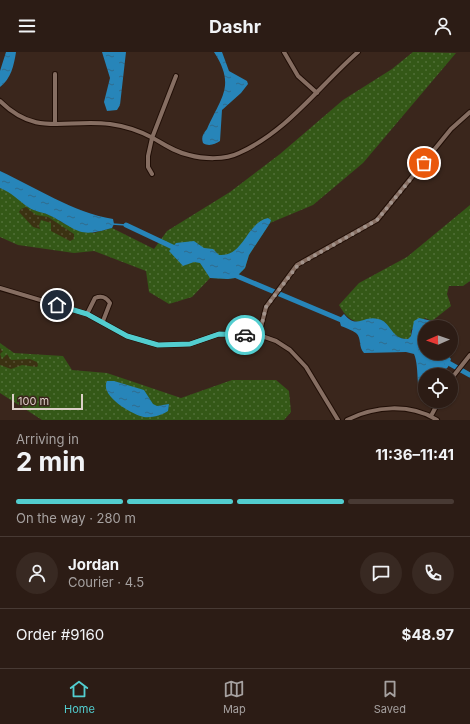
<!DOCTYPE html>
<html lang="en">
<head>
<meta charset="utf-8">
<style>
  :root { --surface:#2c1c15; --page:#382922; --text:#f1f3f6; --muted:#a6a1a0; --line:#483a34; --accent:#52cdcf }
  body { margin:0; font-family:Inter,sans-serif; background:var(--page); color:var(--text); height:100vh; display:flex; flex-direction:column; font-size:15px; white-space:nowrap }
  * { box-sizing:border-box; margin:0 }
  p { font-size:13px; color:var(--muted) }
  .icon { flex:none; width:22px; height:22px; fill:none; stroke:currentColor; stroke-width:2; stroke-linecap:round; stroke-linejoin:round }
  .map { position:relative; height:368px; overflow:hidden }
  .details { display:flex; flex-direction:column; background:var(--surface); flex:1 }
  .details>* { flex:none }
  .needle { width:26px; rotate:268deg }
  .fabs { position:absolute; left:418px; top:268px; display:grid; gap:8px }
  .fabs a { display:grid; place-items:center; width:40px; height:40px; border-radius:50%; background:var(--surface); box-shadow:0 1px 3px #0004,0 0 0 1px var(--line); font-size:20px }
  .scale { position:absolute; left:12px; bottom:10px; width:71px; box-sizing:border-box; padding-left:4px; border:2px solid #dccfc8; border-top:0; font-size:11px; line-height:14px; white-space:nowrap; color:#dccfc8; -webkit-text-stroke:3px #3a261c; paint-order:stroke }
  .pin { position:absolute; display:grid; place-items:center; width:34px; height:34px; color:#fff; margin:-17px; border:2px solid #fff; border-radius:50%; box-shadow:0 1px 4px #0007 }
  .courier { position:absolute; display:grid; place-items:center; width:40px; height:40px; margin:-20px; border:3px solid #52cdcf; border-radius:50%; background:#fff; color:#222; box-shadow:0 1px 5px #0007 }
  .headline em { font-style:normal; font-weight:700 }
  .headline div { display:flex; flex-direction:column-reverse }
  .headline { display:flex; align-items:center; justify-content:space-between; height:68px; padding:0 16px }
  h1 { font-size:26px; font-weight:700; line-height:30px }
  .bar { display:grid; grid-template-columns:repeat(4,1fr); gap:6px 4px; align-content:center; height:48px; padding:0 16px }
  .bar i { height:5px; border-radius:3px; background:var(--line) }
  .bar .active { background:var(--accent) }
  .bar p { grid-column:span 4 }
  .line { display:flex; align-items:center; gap:10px; padding:0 16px; border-top:1px solid var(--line) }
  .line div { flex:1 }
  .round { display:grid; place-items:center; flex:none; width:42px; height:42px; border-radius:21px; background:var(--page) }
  header { display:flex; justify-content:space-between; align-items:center; height:52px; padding:0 16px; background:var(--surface); font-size:18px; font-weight:700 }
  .dock { display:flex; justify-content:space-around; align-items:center; height:56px; border-top:1px solid var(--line); background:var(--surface); font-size:11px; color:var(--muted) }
  .dock a { display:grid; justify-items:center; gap:2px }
  .dock .active { color:var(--accent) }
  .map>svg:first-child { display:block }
</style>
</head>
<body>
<header><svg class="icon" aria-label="menu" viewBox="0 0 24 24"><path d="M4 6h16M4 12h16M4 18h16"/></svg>Dashr<svg class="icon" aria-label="person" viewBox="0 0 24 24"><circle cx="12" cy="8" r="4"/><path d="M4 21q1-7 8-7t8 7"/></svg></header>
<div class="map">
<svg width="470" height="368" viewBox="0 0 470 368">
  <defs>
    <pattern id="grass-dots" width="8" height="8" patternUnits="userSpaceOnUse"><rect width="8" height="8" fill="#345817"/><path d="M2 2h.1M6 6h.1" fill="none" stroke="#516f37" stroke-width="1.8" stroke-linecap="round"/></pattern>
    <pattern id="sand-dots" width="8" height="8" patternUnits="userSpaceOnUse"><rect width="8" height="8" fill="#3b3212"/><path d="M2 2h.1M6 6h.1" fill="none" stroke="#574f33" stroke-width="1.8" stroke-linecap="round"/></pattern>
    <pattern id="water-ripples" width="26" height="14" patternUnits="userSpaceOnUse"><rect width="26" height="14" fill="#2785b9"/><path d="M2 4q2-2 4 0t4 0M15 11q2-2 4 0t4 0" fill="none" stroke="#306c8d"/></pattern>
  </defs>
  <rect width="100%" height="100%" fill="#3a261c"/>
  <!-- grass -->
  <path fill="url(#grass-dots)" d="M413 0 456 1 363 111 313 153 270 171 249 203 245 216 235 226 228 227 210 226 192 245 169 252 149 240 146 219 94 199 74 201 18 193 0 185V136L11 140 28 155 50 163 65 172 94 181 112 176 154 197 167 179 230 140 280 102 343 48 392 17Z
    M470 153V229L463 234H449L447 242 451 254 432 269 425 266 411 278V284L408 287C397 288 390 279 385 270 361 269 352 276 339 253L359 231 407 205Z
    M0 291 14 301 63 304 72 318 107 321 181 346 232 328H276L289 339 291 360 284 368H42L0 341Z"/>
  <!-- sand -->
  <path fill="url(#sand-dots)" d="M26 155 36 163 48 165 74 182V187L70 189 51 179V171L41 168 39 173 40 177 33 175 19 160 21 157Z
    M0 296 3 299 0 302 2 307 7 302 11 308 30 307 37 310 38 313 37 315 22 313 11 317 0 313Z"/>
  <!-- water -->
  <path fill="url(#water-ripples)" d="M6 0H16C14 13 11 27 0 35V19Z
    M102 0H126L120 53 117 58 107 59 104 50 110 26Z
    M214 0H222L229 19 247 29 248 32 241 41 222 58 220 89C215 92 209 95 203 91 201 85 203 82 207 77 221 45 236 34 214 0Z
    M0 119C37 136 72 160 113 167L114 172 112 176C78 186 80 179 51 164 44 160 35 160 28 155 18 148 12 141 0 136Z
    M268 166 271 168 270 171 249 203 245 216 235 226 228 227 210 226 200 211 194 210 183 214 169 199 176 191 194 189 204 196 213 197 219 203C244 205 246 171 268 166Z
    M344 262C357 278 363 263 378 267 391 269 391 288 408 287L411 284 414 269 419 266 432 269V275H425V301H446L451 307 448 315 440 323H425L424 350C415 347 420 315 414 302L406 300 364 301C358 295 362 286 356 281 352 278 346 276 341 274L339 267Z
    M107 329H114L144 338 153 352 157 354 169 352 168 359C162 363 152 366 144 365 133 363 99 344 107 329Z"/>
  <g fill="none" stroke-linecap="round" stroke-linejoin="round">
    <!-- stream -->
    <path stroke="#2785b9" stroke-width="1.5" d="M112 172 126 173"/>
    <!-- canal -->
    <path stroke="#2785b9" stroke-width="5" d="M126 173 179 198
      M232 222 346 270
      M445 309 470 323"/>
    <defs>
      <path id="minor" d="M284 0 298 24 317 41
        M55 22V72
        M0 49C37 86 66 66 110 72 125 74 140 79 153 86 165 93 175 100 189 103 203 107 225 108 239 101 288 79 319 34 358 0
        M152 122 148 115V104L152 86 176 24
        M0 236 87 262 127 284 158 293 190 292 219 282 259 283 276 289 290 298 306 315 338 368
        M87 262 95 246C102 243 106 245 110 251L103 269
        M259 283 266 255 297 213 377 168 451 77 470 60
        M451 327 470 303
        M431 364 439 349
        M347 368C374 354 410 351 437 368"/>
    </defs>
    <!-- minor casing -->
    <use href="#minor" stroke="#200e06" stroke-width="6"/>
    <!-- minor -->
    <use href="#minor" stroke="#866e62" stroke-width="4"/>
  </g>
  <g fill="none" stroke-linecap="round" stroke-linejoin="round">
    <!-- done -->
    <path stroke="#a3948c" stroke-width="4" stroke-dasharray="0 7.2" d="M245 283H259L266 255 298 213 377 168 424 111"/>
    <!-- route -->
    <path stroke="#52cdcf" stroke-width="5" d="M57 253 87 262 127 284 158 293 190 292 219 282 245 283"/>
  </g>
</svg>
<div class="fabs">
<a><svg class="needle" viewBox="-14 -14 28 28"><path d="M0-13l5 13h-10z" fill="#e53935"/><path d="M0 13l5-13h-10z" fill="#a6a1a0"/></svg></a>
<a><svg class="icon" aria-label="locate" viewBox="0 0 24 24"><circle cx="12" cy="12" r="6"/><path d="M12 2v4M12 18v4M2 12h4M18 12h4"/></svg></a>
</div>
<div class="scale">100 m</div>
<div class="pin" style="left:424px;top:111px;background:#ea580c"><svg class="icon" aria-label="bag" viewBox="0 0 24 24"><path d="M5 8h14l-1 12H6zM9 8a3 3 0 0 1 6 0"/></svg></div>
<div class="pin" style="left:57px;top:253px;background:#1f2937"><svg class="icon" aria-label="home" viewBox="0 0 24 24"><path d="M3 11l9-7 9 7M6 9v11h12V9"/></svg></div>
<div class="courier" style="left:245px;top:283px"><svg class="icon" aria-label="car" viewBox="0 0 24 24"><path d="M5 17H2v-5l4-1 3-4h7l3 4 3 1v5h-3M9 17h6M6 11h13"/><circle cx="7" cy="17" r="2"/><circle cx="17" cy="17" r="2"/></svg></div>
</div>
<section class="details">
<div class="headline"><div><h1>2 min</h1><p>Arriving in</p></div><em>11:36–11:41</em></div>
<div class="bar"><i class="active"></i><i class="active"></i><i class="active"></i><i></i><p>On the way · 280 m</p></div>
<div class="line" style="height:72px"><a class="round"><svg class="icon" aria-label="person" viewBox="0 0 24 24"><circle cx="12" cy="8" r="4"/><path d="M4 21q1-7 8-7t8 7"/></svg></a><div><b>Jordan</b><p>Courier · 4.5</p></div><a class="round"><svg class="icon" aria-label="chat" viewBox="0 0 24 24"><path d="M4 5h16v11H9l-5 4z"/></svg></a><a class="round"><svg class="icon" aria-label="phone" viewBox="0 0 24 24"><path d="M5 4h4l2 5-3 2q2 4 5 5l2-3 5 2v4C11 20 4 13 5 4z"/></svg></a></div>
<div class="line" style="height:52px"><div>Order #9160</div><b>$48.97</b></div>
</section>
<nav class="dock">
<a class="active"><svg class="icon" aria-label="home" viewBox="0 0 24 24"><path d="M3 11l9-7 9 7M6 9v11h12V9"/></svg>Home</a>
<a><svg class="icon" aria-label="map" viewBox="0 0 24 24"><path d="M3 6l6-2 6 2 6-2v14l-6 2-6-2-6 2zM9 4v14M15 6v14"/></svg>Map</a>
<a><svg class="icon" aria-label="saved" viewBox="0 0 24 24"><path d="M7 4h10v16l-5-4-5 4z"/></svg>Saved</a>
</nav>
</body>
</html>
